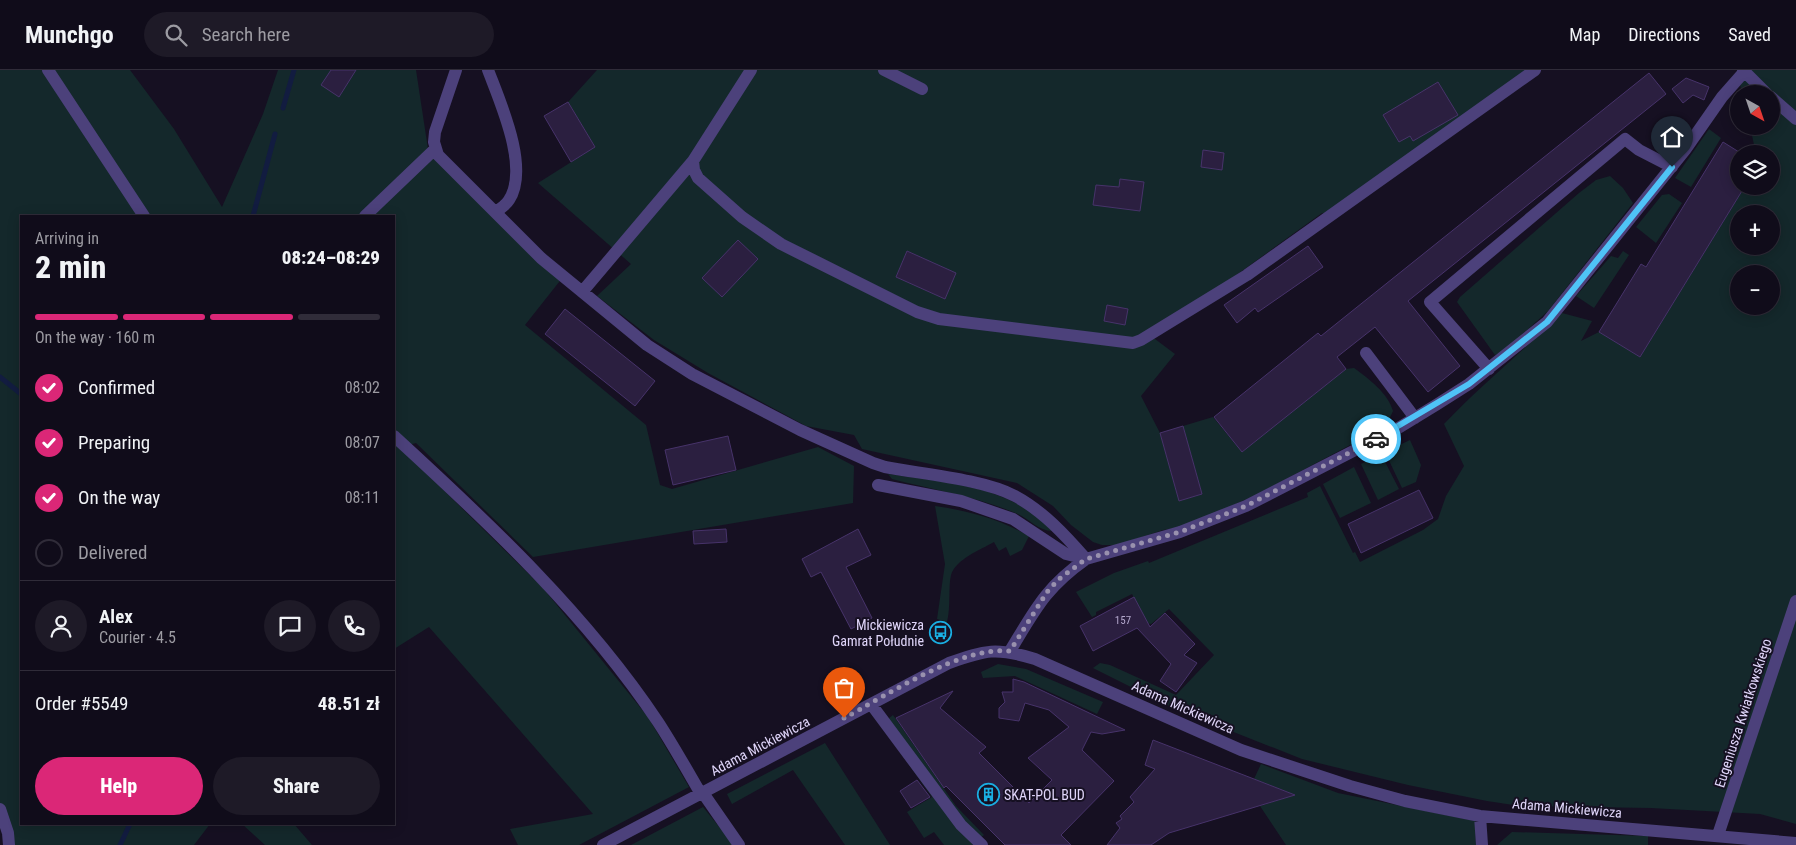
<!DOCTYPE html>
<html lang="en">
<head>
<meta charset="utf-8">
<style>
  :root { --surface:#100c1a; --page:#1e1a27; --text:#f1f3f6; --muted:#9c9ba2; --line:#302c39; --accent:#db2777 }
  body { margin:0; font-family:"Roboto Condensed",sans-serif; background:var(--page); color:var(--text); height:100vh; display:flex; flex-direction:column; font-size:19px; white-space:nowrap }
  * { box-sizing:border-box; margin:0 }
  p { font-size:16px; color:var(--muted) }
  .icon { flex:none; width:28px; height:28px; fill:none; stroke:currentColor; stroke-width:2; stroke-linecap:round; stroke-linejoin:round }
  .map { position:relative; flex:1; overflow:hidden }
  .side { position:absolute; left:20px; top:145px; width:375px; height:610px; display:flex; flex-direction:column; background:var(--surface); border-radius:0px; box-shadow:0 2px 12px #0003,0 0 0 1px var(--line) }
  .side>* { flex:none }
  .needle { width:32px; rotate:140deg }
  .controls { position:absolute; left:1730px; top:15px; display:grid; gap:10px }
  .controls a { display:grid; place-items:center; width:50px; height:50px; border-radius:50%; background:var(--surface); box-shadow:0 2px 12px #0003,0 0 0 1px var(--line); font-size:25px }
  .pin { position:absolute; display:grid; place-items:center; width:42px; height:42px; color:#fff; margin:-51px -21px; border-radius:50% 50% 50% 0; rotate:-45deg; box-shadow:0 0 5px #0007 }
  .pin .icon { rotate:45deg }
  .courier { position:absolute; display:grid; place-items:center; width:50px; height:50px; margin:-25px; border:4px solid #4fc3f7; border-radius:50%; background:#fff; color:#222; box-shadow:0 1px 6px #0007 }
  .head em { font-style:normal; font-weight:800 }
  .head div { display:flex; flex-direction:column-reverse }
  .head { display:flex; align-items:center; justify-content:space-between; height:85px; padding:0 15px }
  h1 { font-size:32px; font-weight:800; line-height:38px }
  .bar { display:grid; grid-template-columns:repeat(4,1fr); gap:8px 5px; align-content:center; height:60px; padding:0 15px }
  .bar i { height:6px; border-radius:4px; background:var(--line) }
  .bar .on { background:var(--accent) }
  .bar p { grid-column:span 4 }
  .line { display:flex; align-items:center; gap:12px; padding:0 15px; border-top:1px solid var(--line) }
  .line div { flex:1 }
  .round { display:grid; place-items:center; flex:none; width:52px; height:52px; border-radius:26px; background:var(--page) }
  ol { padding:0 15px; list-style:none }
  li { display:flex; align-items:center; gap:15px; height:55px }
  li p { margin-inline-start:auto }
  li .icon { padding:5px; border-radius:50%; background:var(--accent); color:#fff; stroke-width:4 }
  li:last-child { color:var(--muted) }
  li i { width:28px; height:28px; border:2px solid var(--line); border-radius:50% }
  .button { display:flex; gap:10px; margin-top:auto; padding:10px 15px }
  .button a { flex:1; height:58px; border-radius:30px; background:var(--accent); color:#fff; font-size:20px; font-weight:800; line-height:58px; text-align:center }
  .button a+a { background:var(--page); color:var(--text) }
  header { display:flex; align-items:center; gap:30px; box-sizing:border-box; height:70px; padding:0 25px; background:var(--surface); border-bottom:1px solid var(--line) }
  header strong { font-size:24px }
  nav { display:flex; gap:28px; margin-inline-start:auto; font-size:18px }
  .search { width:350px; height:45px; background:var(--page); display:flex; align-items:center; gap:12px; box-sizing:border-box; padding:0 18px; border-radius:28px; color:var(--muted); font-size:19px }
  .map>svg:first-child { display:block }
</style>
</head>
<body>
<header>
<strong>Munchgo</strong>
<div class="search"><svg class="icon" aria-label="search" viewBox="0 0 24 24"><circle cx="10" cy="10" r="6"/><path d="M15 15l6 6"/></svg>Search here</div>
<nav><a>Map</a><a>Directions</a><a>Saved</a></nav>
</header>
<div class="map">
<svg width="1796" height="775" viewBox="0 0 1796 775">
  <rect width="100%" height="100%" fill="#161022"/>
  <!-- green -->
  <path fill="#14282b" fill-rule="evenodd" d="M0 0H130L174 59 222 137 263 44 278 0H416L428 79 563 207 525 255 646 355 660 415 672 419 818 377 854 396 853 433 533 487 416 373 405 376 407 384 543 518 648 647 689 717 579 775H518L510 759 593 744 429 557 394 579V146H21V754H210L194 775H9L0 739Z
    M597 0H1535L1333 146 1322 143 1228 211 1147 263 1175 284 1141 326 1160 363 1179 431 1202 424 1183 356 1213 347 1242 382 1346 299 1354 298C1369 309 1388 323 1393 341L1386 356 1256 425 1183 457 1163 460 1118 475H1102L1093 472 1071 455 1053 436 1017 413 862 379 854 365 806 356 708 303 654 270 597 226 631 194 538 113 595 77 568 32ZM907 181 955 203 945 229 896 207Z
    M1737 0H1796V754L1760 744 1651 738 1520 736 1487 731 1408 715 1302 689 1173 638 1093 598 1100 593 1110 595 1176 625 1214 585 1169 539 1151 554 1147 553 1132 524 1096 542V545L1092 547 1076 522 1114 503 1148 491 1149 493 1308 427 1307 423 1320 416 1353 483 1355 482 1360 492 1423 460 1438 449 1446 426 1464 396 1444 354C1481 315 1523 281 1562 243L1592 251 1581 271 1599 262 1640 287 1745 116H1771V84H1756L1750 56H1771V24H1742ZM1739 144H1771V176H1739ZM1739 204H1771V236H1739Z
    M1709 59 1721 68 1691 117 1675 108Z
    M1610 106 1623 118 1633 133 1548 241 1505 280 1495 285 1457 232 1460 227 1579 123 1596 110Z
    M1669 124 1682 133 1656 173 1636 157 1662 125Z
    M1623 181 1629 185 1594 238 1576 226 1611 186 1618 188Z
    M1410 370 1421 395 1416 412 1402 418 1385 382Z
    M1381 384 1399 419 1378 430 1361 394Z
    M1354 397 1371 433 1340 448 1323 414Z
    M888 404C942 412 1015 416 1052 461 1039 461 1029 449 1018 444 978 427 934 420 892 409Z
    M935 436C969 441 999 449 1029 466L1022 480 1010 486 1006 477 999 481 994 472C980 480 956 489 951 505 948 518 951 536 947 552L937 549 945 494Z
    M998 594 1026 599 1103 632 1097 644 1015 606 983 608 981 602Z
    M893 645 956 736 984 765 976 771 980 775H944L934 762 924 768 907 742 932 727 897 678 888 649Z
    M825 673 890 775H845L793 700 732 734 727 724Z
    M1261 694 1338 723 1475 751 1476 775H1286L1260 736 1295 725 1254 709Z
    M703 737 734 775H631Z
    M242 754H294L312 775H265Z
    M1512 762 1648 766V775H1497Z"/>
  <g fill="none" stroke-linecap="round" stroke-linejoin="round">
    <!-- stream -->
    <path stroke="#121c40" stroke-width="5" d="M283 38 294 0
      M253 146 275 64
      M0 307 21 324
      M120 775 130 754"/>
  </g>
  <!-- building -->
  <path fill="#2b1f40" stroke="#47336a" d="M331 0H356L339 27 321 15Z
    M1649 3 1666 24 1408 231 1460 296 1428 322 1375 257 1337 287 1346 299 1242 382 1214 347 1318 263 1321 266Z
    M1686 8 1709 17 1704 30 1693 25 1683 33 1672 19Z
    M1438 12 1458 45 1413 71 1410 66 1399 72 1383 45Z
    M568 32 595 77 571 92 544 46Z
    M1723 72 1739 82V116H1745L1640 287 1599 262 1641 194 1646 197Z
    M1203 80 1224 83 1222 100 1201 97Z
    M1120 109 1144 112 1140 141 1093 135 1096 115 1119 117Z
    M738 170 758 189 722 227 702 208Z
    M1308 176 1323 197 1258 242 1255 238 1237 253 1224 235Z
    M907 181 956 203 945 229 896 207Z
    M1107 235 1128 239 1125 255 1104 251Z
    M565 239 655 311 635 336 545 264Z
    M1183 356 1202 424 1179 431 1160 363Z
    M728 366 736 400 673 415 665 380Z
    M1419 420 1433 448 1361 483 1348 454Z
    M726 459 727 472 694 474 693 461Z
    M858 459 871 485 846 497 872 548 851 559 821 502 811 507 802 489Z
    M1134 527 1150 557 1165 543 1195 574 1184 585 1197 593 1176 622 1160 611 1171 594 1137 558 1093 581 1080 556Z
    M1013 609 1024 612 1125 660 1102 664 1091 662 1082 680 1114 711 1061 765 1071 775H1005L946 716 944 718 896 648 953 621 940 638 986 677 979 683 1029 733 1052 710 1028 688 1069 657 1049 640 1025 633 1019 651 999 648V638L1005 632 1002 622H1013Z
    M1153 670 1254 709 1295 725 1169 763 1151 775H1107L1120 758 1116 753 1122 749 1120 746 1134 732 1130 727 1155 699 1145 695Z
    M917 710 930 727 911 738 900 721Z"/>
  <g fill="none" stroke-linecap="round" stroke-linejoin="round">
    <!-- minor -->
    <path stroke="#4c417b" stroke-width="12" d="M48 0 144 146
      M456 0 435 62 434 72 438 85 541 188 647 275 692 304 800 360 873 393 885 397C921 404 983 409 1015 426 1043 441 1065 465 1086 489 1045 518 1035 540 1010 581
      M488 0C500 32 530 98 509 130 506 135 500 139 495 142
      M751 0 693 91 694 100 698 108 742 147 781 174 917 242 939 249 1133 273 1141 270 1247 205 1535 0
      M884 0 922 19
      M1743 0 1767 24
      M1771 27 1796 49
      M365 146 435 79
      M582 222 693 91
      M1366 283 1415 348
      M1489 299 1430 232 1625 69 1639 80 1672 97
      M394 366C489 453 586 544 658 652 673 675 687 700 701 724
      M878 415 961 431 1013 449 1066 484 1086 489 1180 462 1246 436 1400 357 1436 335 1469 314 1547 252 1685 80 1722 27 1744 2
      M871 634 961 755 982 775
      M703 723 739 775
      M0 739 8 763 9 775
      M1480 746 1482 775
      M1718 765 1796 531
      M603 775 949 593C986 580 996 577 1035 589L1241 680 1350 716 1405 731 1480 746 1796 773"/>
  </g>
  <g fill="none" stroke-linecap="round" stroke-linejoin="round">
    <!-- done -->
    <path stroke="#9991ae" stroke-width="5" stroke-dasharray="0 9" d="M844 648C888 625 960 576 1010 581L1047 522 1059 509 1086 489 1180 462 1246 436 1376 369"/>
    <!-- route -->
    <path stroke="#4fc3f7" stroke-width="6" d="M1376 369 1469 314 1547 252 1672 97"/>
  </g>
  <!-- icons -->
  <defs>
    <symbol id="bus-ring" viewBox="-11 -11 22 22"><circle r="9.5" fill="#161022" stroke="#1aaee2" stroke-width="1.5"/><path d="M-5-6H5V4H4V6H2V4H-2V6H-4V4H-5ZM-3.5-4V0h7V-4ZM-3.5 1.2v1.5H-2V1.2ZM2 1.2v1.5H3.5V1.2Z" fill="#1aaee2"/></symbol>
    <symbol id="building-ring" viewBox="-11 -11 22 22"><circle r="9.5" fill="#161022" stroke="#1aaee2" stroke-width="1.5"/><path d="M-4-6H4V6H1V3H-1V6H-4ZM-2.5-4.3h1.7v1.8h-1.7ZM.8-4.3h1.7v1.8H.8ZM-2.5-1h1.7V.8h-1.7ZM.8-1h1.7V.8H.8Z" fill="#1aaee2"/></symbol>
  </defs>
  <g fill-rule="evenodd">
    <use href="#bus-ring" x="928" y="550" width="25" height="25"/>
    <use href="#building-ring" x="976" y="712" width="25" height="25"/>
  </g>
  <g text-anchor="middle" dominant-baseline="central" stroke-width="4" stroke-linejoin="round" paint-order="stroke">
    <!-- number labels -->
    <g font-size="11" fill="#b3a8cc">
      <text x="1123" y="550">157</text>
    </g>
    <!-- poi labels -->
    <g font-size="14" fill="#e0d6fa" stroke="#161022" text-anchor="end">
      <text x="924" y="555">Mickiewicza<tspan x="924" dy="16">Gamrat Południe</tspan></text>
      <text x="1004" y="725" text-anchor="start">SKAT-POL BUD</text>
    </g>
    <!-- street labels -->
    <g font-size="14" fill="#e0d6fa" stroke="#161022">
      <text transform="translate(1183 637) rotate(24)">Adama Mickiewicza</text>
      <text transform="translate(1743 643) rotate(-72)">Eugeniusza Kwiatkowskiego</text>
      <text transform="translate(760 676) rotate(-28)">Adama Mickiewicza</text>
      <text transform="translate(1567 738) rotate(5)">Adama Mickiewicza</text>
    </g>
  </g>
</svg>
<div class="controls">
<a><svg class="needle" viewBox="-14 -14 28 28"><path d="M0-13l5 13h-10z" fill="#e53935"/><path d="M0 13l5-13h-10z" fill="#9c9ba2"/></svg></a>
<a><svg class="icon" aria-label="layers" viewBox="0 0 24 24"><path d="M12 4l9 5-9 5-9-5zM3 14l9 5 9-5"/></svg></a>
<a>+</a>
<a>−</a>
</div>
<div class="pin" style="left:844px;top:648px;background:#ea580c"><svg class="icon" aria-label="bag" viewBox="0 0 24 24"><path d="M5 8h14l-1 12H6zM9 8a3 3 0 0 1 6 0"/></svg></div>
<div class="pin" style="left:1672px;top:97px;background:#1f2937"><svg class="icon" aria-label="home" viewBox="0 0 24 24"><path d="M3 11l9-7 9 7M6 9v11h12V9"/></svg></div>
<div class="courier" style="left:1376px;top:369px"><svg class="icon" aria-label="car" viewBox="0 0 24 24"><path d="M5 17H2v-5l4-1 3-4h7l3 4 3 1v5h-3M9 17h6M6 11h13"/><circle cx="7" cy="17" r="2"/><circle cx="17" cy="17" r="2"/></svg></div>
<section class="side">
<div class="head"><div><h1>2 min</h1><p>Arriving in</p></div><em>08:24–08:29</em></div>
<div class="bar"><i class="on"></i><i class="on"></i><i class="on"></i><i></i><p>On the way · 160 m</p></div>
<ol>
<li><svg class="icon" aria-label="check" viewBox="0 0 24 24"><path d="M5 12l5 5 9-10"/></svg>Confirmed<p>08:02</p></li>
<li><svg class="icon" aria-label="check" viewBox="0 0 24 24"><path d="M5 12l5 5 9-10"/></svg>Preparing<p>08:07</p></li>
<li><svg class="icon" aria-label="check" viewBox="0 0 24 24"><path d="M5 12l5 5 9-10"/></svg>On the way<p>08:11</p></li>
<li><i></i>Delivered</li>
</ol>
<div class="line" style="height:90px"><a class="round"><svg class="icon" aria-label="person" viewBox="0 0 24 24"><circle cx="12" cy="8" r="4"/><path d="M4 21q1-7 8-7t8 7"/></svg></a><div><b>Alex</b><p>Courier · 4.5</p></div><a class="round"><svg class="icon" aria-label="chat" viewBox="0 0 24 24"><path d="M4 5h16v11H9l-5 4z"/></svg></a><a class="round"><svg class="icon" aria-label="phone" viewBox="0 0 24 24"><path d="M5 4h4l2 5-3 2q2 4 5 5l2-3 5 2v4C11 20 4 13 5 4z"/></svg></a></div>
<div class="line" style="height:65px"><div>Order #5549</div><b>48.51 zł</b></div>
<div class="button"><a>Help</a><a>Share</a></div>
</section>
</div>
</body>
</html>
